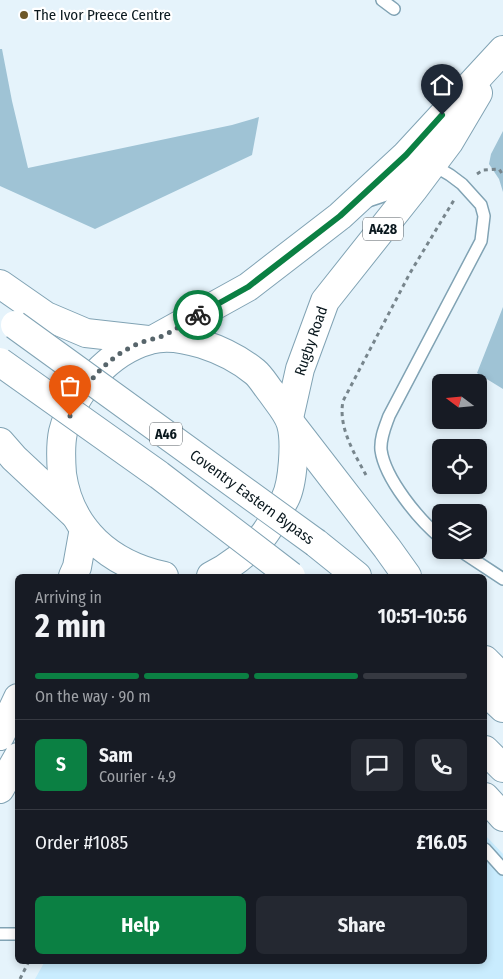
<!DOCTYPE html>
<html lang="en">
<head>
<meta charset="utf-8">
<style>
  :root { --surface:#171b24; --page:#242831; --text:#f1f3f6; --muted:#9ea1a6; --line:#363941; --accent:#0b8043 }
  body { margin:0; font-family:"Fira Sans Condensed",sans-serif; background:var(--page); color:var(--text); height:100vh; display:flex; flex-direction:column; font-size:19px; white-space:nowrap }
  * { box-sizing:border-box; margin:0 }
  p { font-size:16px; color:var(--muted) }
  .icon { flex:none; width:28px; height:28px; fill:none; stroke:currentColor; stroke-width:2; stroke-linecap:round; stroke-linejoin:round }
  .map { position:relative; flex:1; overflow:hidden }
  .sheet { position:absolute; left:15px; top:574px; width:472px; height:390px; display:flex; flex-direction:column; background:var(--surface); border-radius:8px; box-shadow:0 2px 8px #0003 }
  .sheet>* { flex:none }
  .needle { width:32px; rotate:286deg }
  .buttons { position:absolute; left:432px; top:374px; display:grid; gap:10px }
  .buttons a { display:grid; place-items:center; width:55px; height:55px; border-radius:8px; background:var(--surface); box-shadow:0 2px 8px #0003; font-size:25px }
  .pin { position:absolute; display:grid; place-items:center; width:42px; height:42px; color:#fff; margin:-51px -21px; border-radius:50% 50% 50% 0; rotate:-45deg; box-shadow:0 0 5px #0007 }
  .pin .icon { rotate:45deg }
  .courier { position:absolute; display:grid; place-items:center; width:50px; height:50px; margin:-25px; border:4px solid #0b8043; border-radius:50%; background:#fff; color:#222; box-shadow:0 1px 6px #0007 }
  .head em { font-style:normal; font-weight:700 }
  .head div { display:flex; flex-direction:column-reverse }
  .head { display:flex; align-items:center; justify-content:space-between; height:85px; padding:0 20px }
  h1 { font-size:32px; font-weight:700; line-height:38px }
  .bar { display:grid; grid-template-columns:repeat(4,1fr); gap:8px 5px; align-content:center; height:60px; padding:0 20px }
  .bar i { height:6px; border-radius:4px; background:var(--line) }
  .bar .active { background:var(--accent) }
  .bar p { grid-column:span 4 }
  .line { display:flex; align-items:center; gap:12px; padding:0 20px; border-top:1px solid var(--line) }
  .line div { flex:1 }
  .round { display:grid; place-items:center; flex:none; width:52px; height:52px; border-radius:8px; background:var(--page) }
  .primary-button { display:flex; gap:10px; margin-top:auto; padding:10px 20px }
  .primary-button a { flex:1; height:58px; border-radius:8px; background:var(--accent); color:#fff; font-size:20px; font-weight:700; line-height:58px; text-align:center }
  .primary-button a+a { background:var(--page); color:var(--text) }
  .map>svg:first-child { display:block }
</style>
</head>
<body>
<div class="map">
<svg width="503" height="979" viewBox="0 0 503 979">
  <rect width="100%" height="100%" fill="#e5f3fb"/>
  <!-- built -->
  <path fill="#c9ecfe" d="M485 835 503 854V979H35L45 961H485Z"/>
  <!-- green -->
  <path fill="#9fc3d5" d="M0 49H2L12 101 28 168 232 125 259 117 252 155 95 229 0 186Z
    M503 131V192L499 179 489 164 491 154Z
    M503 307V389L477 373Z"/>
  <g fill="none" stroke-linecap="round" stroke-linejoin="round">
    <defs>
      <path id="lane" d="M382 0 394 9
        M368 201 386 195 406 174 421 163 433 165 450 175 462 184 481 205 484 216 481 241 389 416C385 427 380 438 381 450 385 479 419 520 441 538
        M459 550 503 579
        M485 849 503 869
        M0 934H18"/>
      <path id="primary" d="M156 338 248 287 340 216 406 155 503 50
        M289 418 300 369 325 301 413 190 449 142 478 93
        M73 576 77 567 84 528
        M164 576C110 564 70 530 62 474 61 461 60 446 63 432 73 392 109 351 150 340 166 335 186 339 202 344 221 350 239 359 255 372 261 377 266 386 271 392 278 402 288 413 291 424 296 441 293 484 285 499 279 510 270 528 262 537 248 552 229 567 211 576
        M0 736 18 698
        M0 789 18 757"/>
      <path id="highway" d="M0 284 46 316 86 333 148 340
        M292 425 387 548 407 576
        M0 442 14 458 75 515
        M316 543 357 576
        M485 660 503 678
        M485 691 503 708
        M485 750 503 768
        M485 797 503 817"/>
    </defs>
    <!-- lane casing -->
    <use href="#lane" stroke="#81a3b4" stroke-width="14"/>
    <!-- primary casing -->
    <use href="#primary" stroke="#81a3b4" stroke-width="30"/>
    <!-- highway casing -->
    <use href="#highway" stroke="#81a3b4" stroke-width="30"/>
    <!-- path -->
    <path stroke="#77858c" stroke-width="3" stroke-dasharray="4 4" stroke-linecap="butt" d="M477 174 483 170 499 169 503 175
      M366 475C354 453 338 427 343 401L410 273 454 200
      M20 979 29 961"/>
    <!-- lane -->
    <use href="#lane" stroke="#fff" stroke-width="11"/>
    <!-- primary -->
    <use href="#primary" stroke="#fff" stroke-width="28"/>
    <!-- highway -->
    <use href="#highway" stroke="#fff" stroke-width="28"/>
    <defs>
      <path id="highway-bridge" d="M15 325 316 543
        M0 362 159 475 291 576"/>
    </defs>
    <!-- highway-bridge casing -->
    <use href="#highway-bridge" stroke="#81a3b4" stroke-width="30" stroke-linecap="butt"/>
    <!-- highway-bridge -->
    <use href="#highway-bridge" stroke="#fff" stroke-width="28"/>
  </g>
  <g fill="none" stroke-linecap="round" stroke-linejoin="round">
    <!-- done -->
    <path stroke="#57656b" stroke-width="5" stroke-dasharray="0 9" d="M70 416C84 382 113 350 149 340 152 339 155 339 157 338 171 333 185 323 198 315"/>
    <!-- route -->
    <path stroke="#0b8043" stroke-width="6" d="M198 315 248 287 340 216 406 155 442 115"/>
  </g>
  <!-- markers -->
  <circle fill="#6e5828" stroke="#fff" stroke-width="2" cx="24" cy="15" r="5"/>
  <g text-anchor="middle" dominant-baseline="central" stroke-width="4.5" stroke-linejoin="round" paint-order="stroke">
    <!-- shield labels -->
    <g fill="#fff" stroke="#545d62" stroke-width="1">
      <rect x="363" y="217.5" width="40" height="23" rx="4"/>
      <rect x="150" y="422.5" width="32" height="23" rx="4"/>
    </g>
    <g font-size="14" font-weight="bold" fill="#0a181e">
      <text x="383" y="229">A428</text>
      <text x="166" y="434">A46</text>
    </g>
    <!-- poi labels -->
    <g font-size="15" fill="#0a181e" stroke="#fff" text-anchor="start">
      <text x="34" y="15">The Ivor Preece Centre</text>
    </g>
    <!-- street labels -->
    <g font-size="15" fill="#0a181e" stroke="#fff">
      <text transform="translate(311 341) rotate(-71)">Rugby Road</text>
      <text transform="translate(252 497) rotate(36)">Coventry Eastern Bypass</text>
    </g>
  </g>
</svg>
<div class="buttons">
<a><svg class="needle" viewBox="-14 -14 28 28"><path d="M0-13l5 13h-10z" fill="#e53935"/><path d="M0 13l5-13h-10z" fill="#9ea1a6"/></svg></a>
<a><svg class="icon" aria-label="locate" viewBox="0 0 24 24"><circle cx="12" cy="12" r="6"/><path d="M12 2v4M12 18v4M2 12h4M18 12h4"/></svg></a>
<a><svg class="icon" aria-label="layers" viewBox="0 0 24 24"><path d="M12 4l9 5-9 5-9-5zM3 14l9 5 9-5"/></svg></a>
</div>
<div class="pin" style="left:70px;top:416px;background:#ea580c"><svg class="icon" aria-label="bag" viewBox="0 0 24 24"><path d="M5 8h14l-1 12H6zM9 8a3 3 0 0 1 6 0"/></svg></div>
<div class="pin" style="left:442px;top:115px;background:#1f2937"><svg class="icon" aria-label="home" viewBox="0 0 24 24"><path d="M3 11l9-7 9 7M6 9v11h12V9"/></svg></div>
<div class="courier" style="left:198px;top:315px"><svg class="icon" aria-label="bike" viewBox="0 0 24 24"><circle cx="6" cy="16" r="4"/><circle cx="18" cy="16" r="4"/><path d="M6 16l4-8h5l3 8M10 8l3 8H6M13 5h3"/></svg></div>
<section class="sheet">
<div class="head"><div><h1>2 min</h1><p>Arriving in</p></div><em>10:51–10:56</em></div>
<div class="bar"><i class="active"></i><i class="active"></i><i class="active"></i><i></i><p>On the way · 90 m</p></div>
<div class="line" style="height:90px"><b class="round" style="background:var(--accent);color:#fff">S</b><div><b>Sam</b><p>Courier · 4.9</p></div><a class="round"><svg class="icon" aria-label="chat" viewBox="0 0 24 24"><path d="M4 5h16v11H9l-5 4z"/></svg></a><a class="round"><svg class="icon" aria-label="phone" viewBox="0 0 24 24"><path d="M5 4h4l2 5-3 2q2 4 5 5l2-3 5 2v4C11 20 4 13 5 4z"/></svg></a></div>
<div class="line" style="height:65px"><div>Order #1085</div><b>£16.05</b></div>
<div class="primary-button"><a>Help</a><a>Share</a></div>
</section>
</div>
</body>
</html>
